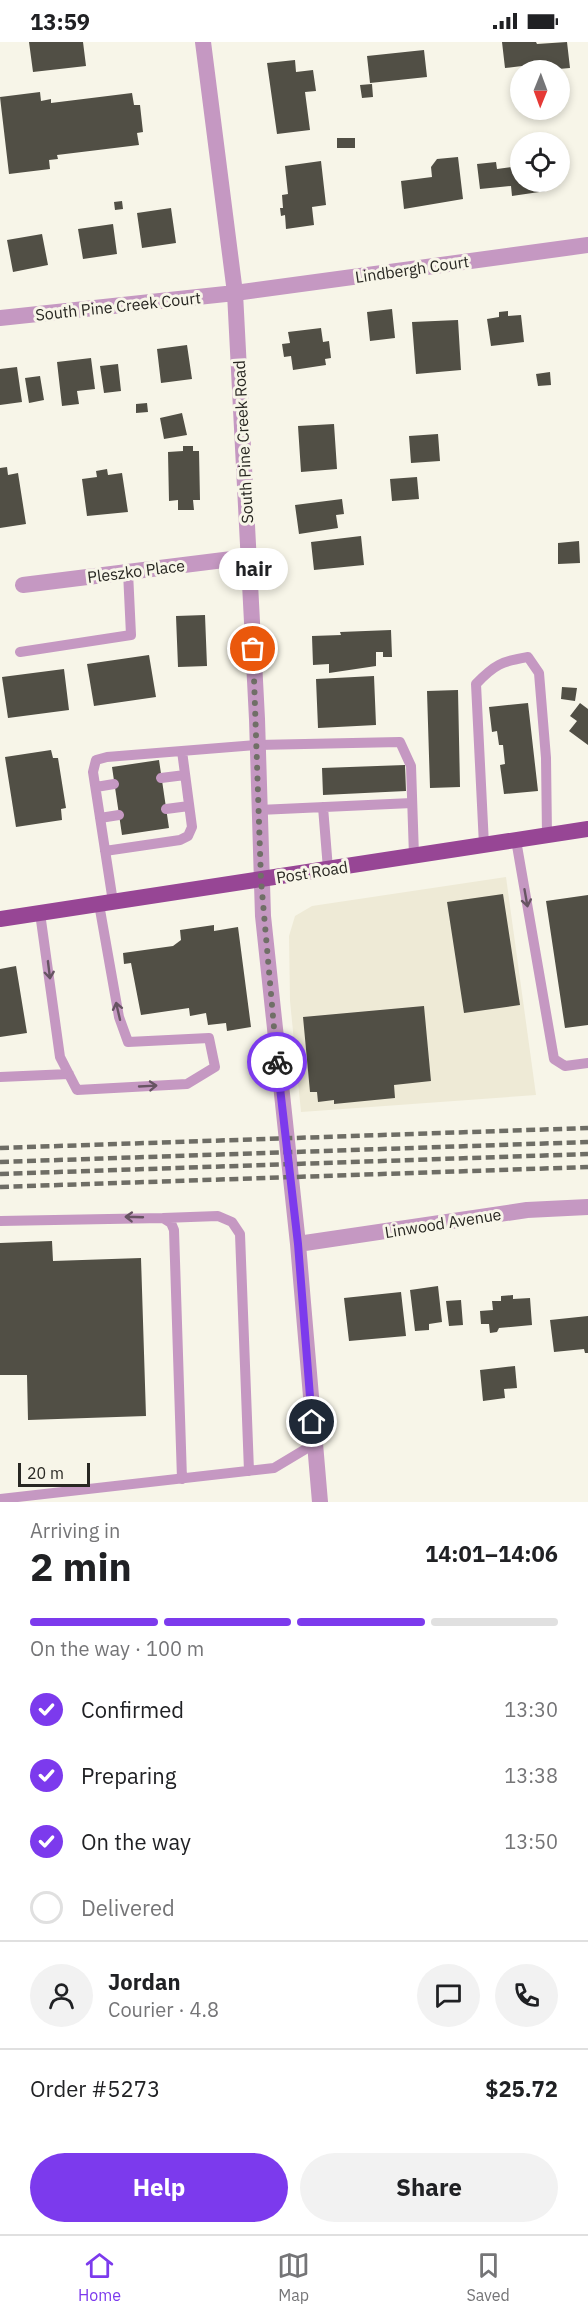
<!DOCTYPE html>
<html lang="en">
<head>
<meta charset="utf-8">
<style>
  :root { --surface:#fff; --page:#f2f2f2; --text:#202124; --muted:#757577; --line:#e0e0e0; --accent:#7c3aed }
  body { margin:0; font-family:"IBM Plex Sans",sans-serif; background:var(--page); color:var(--text); height:100vh; display:flex; flex-direction:column; font-size:22px; white-space:nowrap }
  * { box-sizing:border-box; margin:0 }
  p { font-size:20px; color:var(--muted) }
  .icon { flex:none; width:33px; height:33px; fill:none; stroke:currentColor; stroke-width:2; stroke-linecap:round; stroke-linejoin:round }
  .map { position:relative; height:1460px; overflow:hidden }
  .drawer { display:flex; flex-direction:column; background:var(--surface); flex:1 }
  .drawer>* { flex:none }
  .needle { width:39px; rotate:181deg }
  .buttons { position:absolute; left:510px; top:18px; display:grid; gap:12px }
  .buttons a { display:grid; place-items:center; width:60px; height:60px; border-radius:50%; background:var(--surface); box-shadow:0 3px 9px #0003; font-size:30px }
  .scale { position:absolute; left:18px; bottom:15px; width:72px; box-sizing:border-box; padding-left:6px; border:3px solid #282722; border-top:0; font-size:16px; line-height:21px; white-space:nowrap; color:#282722; -webkit-text-stroke:4px #f7f5e8; paint-order:stroke }
  .pin { position:absolute; display:grid; place-items:center; width:51px; height:51px; color:#fff; margin:-26px; border:3px solid #fff; border-radius:50%; box-shadow:0 2px 6px #0007 }
  .courier { position:absolute; display:grid; place-items:center; width:60px; height:60px; margin:-30px; border:4px solid #7c3aed; border-radius:50%; background:#fff; color:#222; box-shadow:0 2px 8px #0007 }
  .bubble { position:absolute; height:42px; border-radius:21px; background:var(--surface); box-shadow:0 3px 9px #0003; font-size:20px; font-weight:700; line-height:42px; text-align:center }
  .head em { font-style:normal; font-weight:700 }
  .head div { display:flex; flex-direction:column-reverse }
  .head { display:flex; align-items:center; justify-content:space-between; height:102px; padding:0 30px }
  h1 { font-size:39px; font-weight:700; line-height:45px }
  .bar { display:grid; grid-template-columns:repeat(4,1fr); gap:9px 6px; align-content:center; height:72px; padding:0 30px }
  .bar i { height:8px; border-radius:4px; background:var(--line) }
  .bar .current { background:var(--accent) }
  .bar p { grid-column:span 4 }
  .line { display:flex; align-items:center; gap:15px; padding:0 30px; border-top:2px solid var(--line) }
  .line div { flex:1 }
  .round { display:grid; place-items:center; flex:none; width:63px; height:63px; border-radius:32px; background:var(--page) }
  ol { padding:0 30px; list-style:none }
  li { display:flex; align-items:center; gap:18px; height:66px }
  li p { margin-inline-start:auto }
  li .icon { padding:6px; border-radius:50%; background:var(--accent); color:#fff; stroke-width:4 }
  li:last-child { color:var(--muted) }
  li i { width:33px; height:33px; border:3px solid var(--line); border-radius:50% }
  .button { display:flex; gap:12px; margin-top:auto; padding:12px 30px }
  .button a { flex:1; height:69px; border-radius:36px; background:var(--accent); color:#fff; font-size:24px; font-weight:700; line-height:69px; text-align:center }
  .button a+a { background:var(--page); color:var(--text) }
  .status { display:flex; justify-content:space-between; align-items:center; height:42px; padding:0 30px; background:var(--surface); direction:ltr }
  .status svg { height:16px; fill:currentColor }
  .menu { display:flex; justify-content:space-around; align-items:center; height:84px; border-top:2px solid var(--line); background:var(--surface); font-size:16px; color:var(--muted) }
  .menu a { display:grid; justify-items:center; gap:3px }
  .menu .current { color:var(--accent) }
  .map>svg:first-child { display:block }
</style>
</head>
<body>
<div class="status"><b>13:59</b><svg viewBox="0 0 49 12"><path d="M0 12V9h3v3zM5 12V6h3v6zM10 12V3h3v9zM15 12V0h3v12zM26 1h20v11H26zM47 4h2v5h-2z"/></svg></div>
<div class="map">
<svg width="588" height="1460" viewBox="0 0 588 1460">
  <rect width="100%" height="100%" fill="#f7f5e8"/>
  <!-- built -->
  <path fill="#eeead6" d="M506 835 536 1053 301 1070 290 959 289 894 295 874 312 864Z"/>
  <!-- building -->
  <path fill="#514f45" d="M29 0H83L86 24 33 30Z
    M502 0H536L537 2 567 0 570 26 547 28 546 21 505 26Z
    M424 8 427 35 370 41 367 14Z
    M295 18 296 30 313 28 316 49 305 50 310 88 277 92 267 21Z
    M372 42 373 55 362 56 360 43Z
    M40 50 41 59 51 57V61L132 51 134 63H140L143 90 137 91 139 103 57 113 58 117 49 118 50 127 9 132 0 55Z
    M337 96H355V106H337Z
    M458 115 463 157 404 167 401 139 432 135 431 125 437 117Z
    M321 119 326 163 312 165 314 183 286 187 285 173 281 174 280 166H283L282 153 288 152 285 124Z
    M496 120 497 127 520 124V140H545L546 149 512 154 511 144 480 147 477 122Z
    M122 159 123 167 115 168 114 160Z
    M171 166 176 201 142 206 137 171Z
    M113 182 117 212 83 217 78 187Z
    M42 192 48 223 13 230 7 198Z
    M392 267 395 296 370 299 367 270Z
    M508 269V274L521 273 524 300 491 304 487 277 499 275V270Z
    M458 278 461 328 416 332 412 280Z
    M321 286 323 300 329 299 331 316 325 317 326 323 293 328 291 314 284 315 282 302 290 301 288 290Z
    M187 303 192 337 161 341 157 307Z
    M91 316 95 347 77 349 79 362 62 364 57 320Z
    M118 322 121 349 104 351 100 324Z
    M17 325 22 360 0 363V327Z
    M550 330 551 343 538 344 536 332Z
    M40 334 44 358 29 361 25 336Z
    M147 361 148 370 136 371V362Z
    M182 371 187 393 164 397 160 376Z
    M334 382 337 427 301 430 298 384Z
    M438 392 440 419 411 421 409 394Z
    M183 404H193V409H199L200 458H193L194 468H178V458L169 459 168 410 183 409Z
    M7 425 8 433 18 431 26 482 0 486V426Z
    M107 427 108 433 122 431 128 470 87 474 82 437 97 435 96 429Z
    M417 435 419 457 392 459 390 437Z
    M342 457 344 472 336 473 338 486 299 492 295 463Z
    M361 494 364 523 314 528 311 500Z
    M579 499 580 521 558 522V501Z
    M205 573 207 624 178 625 176 574Z
    M391 588 392 615H383V610H376V624L329 631V622L313 623 312 594 341 593 340 590Z
    M149 613 156 655 94 664 87 622Z
    M64 627 69 668 8 676 2 635Z
    M374 634 376 683 318 686 316 637Z
    M562 645 577 646 575 659 561 657Z
    M458 648 460 745 430 746 427 649Z
    M528 661 538 749 504 752 500 723 505 722 503 703H499L497 689 492 690 489 665Z
    M580 661 588 667V703L569 689 577 679 570 674Z
    M51 708 53 716H58L66 766 61 767 62 778 16 785 5 715Z
    M159 718 169 786 122 793 112 725Z
    M405 723 406 749 323 753 322 726Z
    M503 852 520 963 464 971 447 860Z
    M588 853V983L565 986 546 859Z
    M214 883V889L238 885 251 985 227 989 226 981 208 983 206 971 190 974 189 966 141 973 131 921 124 922 123 911 173 904 181 898 180 888Z
    M16 924 27 991 0 995V927Z
    M424 964 431 1039 394 1043 395 1056 334 1062V1058L318 1060 317 1050H310L303 975Z
    M52 1199 53 1219 141 1216 146 1374 28 1378 27 1333H0V1201Z
    M438 1244 442 1280 429 1282V1288L415 1289 410 1248Z
    M401 1250 406 1294 349 1299 344 1256Z
    M513 1253V1257L530 1256 532 1283 499 1286 497 1290 490 1291 489 1282H481L480 1269 493 1268 492 1259H501V1254Z
    M461 1258 463 1283 449 1284 446 1259Z
    M588 1274V1311H585L584 1307 554 1310 550 1278Z
    M515 1324 517 1346 504 1347 505 1356 483 1359 480 1328Z"/>
  <g fill="none" stroke-linecap="round" stroke-linejoin="round">
    <!-- service -->
    <path stroke="#c598c2" stroke-width="10" d="M20 610 131 593 128 530
      M161 736 185 733
      M96 745 114 742
      M323 765 328 827
      M166 767 189 764
      M259 768 412 761
      M100 776 119 773
      M516 798 554 1017 565 1024 588 1021
      M484 803 476 642C494 623 502 619 528 615L539 631 546 716 547 793
      M105 809 180 798 188 794 192 785 182 709
      M113 860 93 730 96 718 107 715 257 703 400 700 411 724 414 814
      M40 871 60 1015 77 1048 187 1042 215 1025 209 996 128 1000 119 975 99 862
      M0 1035 69 1032
      M163 1176 218 1174 232 1180 240 1192 249 1429
      M0 1179 163 1176 171 1181 174 1188 182 1437
      M0 1457 274 1426 314 1402"/>
    <!-- minor -->
    <path stroke="#c598c2" stroke-width="16" d="M203 0 235 251 257 677 263 874 298 1202 320 1460
      M0 276 235 251 588 203
      M23 543 248 515
      M298 1202 527 1168 588 1165"/>
    <!-- primary -->
    <path stroke="#974695" stroke-width="16" d="M0 877 588 787"/>
    <!-- rail -->
    <path stroke="#6e6d65" stroke-width="4.5" stroke-dasharray="9 4.5" stroke-linecap="butt" d="M0 1106 588 1086
      M0 1120 588 1100
      M0 1132 588 1112
      M0 1145 588 1125"/>
  </g>
  <!-- one-way arrows -->
  <defs><path id="oneway-shaft" d="M-6 0H5M1.5-3L5.5 0L1.5 3" fill="none" stroke-width="1.6" stroke-linecap="round" stroke-linejoin="round" transform="scale(1.5)"/></defs>
  <g stroke="#675462">
    <use href="#oneway-shaft" transform="translate(526 856) rotate(80)"/>
    <use href="#oneway-shaft" transform="translate(49 928) rotate(83)"/>
    <use href="#oneway-shaft" transform="translate(118 969) rotate(-103)"/>
    <use href="#oneway-shaft" transform="translate(148 1044) rotate(-3)"/>
    <use href="#oneway-shaft" transform="translate(134 1175) rotate(-178)"/>
  </g>
  <g fill="none" stroke-linecap="round" stroke-linejoin="round">
    <!-- done -->
    <path stroke="#706f67" stroke-width="6" stroke-dasharray="0 10.8" d="M253 607 261 838 277 1020"/>
    <!-- route -->
    <path stroke="#7c3aed" stroke-width="8" d="M277 1020 298 1202 312 1380"/>
  </g>
  <g text-anchor="middle" dominant-baseline="central" stroke-width="6" stroke-linejoin="round" paint-order="stroke">
    <!-- street labels -->
    <g font-size="16" fill="#282722" stroke="#f7f5e8">
      <text transform="translate(412 227) rotate(-8)">Lindbergh Court</text>
      <text transform="translate(118 264) rotate(-6)">South Pine Creek Court</text>
      <text transform="translate(243 400) rotate(-93)">South Pine Creek Road</text>
      <text transform="translate(136 529) rotate(-7)">Pleszko Place</text>
      <text transform="translate(312 830) rotate(-9)">Post Road</text>
      <text transform="translate(443 1181) rotate(-9)">Linwood Avenue</text>
    </g>
  </g>
</svg>
<div class="buttons">
<a><svg class="needle" viewBox="-14 -14 28 28"><path d="M0-13l5 13h-10z" fill="#e53935"/><path d="M0 13l5-13h-10z" fill="#757577"/></svg></a>
<a><svg class="icon" aria-label="locate" viewBox="0 0 24 24"><circle cx="12" cy="12" r="6"/><path d="M12 2v4M12 18v4M2 12h4M18 12h4"/></svg></a>
</div>
<div class="scale">20 m</div>
<div class="pin" style="left:253px;top:607px;background:#ea580c"><svg class="icon" aria-label="bag" viewBox="0 0 24 24"><path d="M5 8h14l-1 12H6zM9 8a3 3 0 0 1 6 0"/></svg></div>
<div class="pin" style="left:312px;top:1380px;background:#1f2937"><svg class="icon" aria-label="home" viewBox="0 0 24 24"><path d="M3 11l9-7 9 7M6 9v11h12V9"/></svg></div>
<div class="courier" style="left:277px;top:1020px"><svg class="icon" aria-label="bike" viewBox="0 0 24 24"><circle cx="6" cy="16" r="4"/><circle cx="18" cy="16" r="4"/><path d="M6 16l4-8h5l3 8M10 8l3 8H6M13 5h3"/></svg></div>
<div class="bubble" style="left:219px;top:506px;width:69px">hair</div>
</div>
<section class="drawer">
<div class="head"><div><h1>2 min</h1><p>Arriving in</p></div><em>14:01–14:06</em></div>
<div class="bar"><i class="current"></i><i class="current"></i><i class="current"></i><i></i><p>On the way · 100 m</p></div>
<ol>
<li><svg class="icon" aria-label="check" viewBox="0 0 24 24"><path d="M5 12l5 5 9-10"/></svg>Confirmed<p>13:30</p></li>
<li><svg class="icon" aria-label="check" viewBox="0 0 24 24"><path d="M5 12l5 5 9-10"/></svg>Preparing<p>13:38</p></li>
<li><svg class="icon" aria-label="check" viewBox="0 0 24 24"><path d="M5 12l5 5 9-10"/></svg>On the way<p>13:50</p></li>
<li><i></i>Delivered</li>
</ol>
<div class="line" style="height:108px"><a class="round"><svg class="icon" aria-label="person" viewBox="0 0 24 24"><circle cx="12" cy="8" r="4"/><path d="M4 21q1-7 8-7t8 7"/></svg></a><div><b>Jordan</b><p>Courier · 4.8</p></div><a class="round"><svg class="icon" aria-label="chat" viewBox="0 0 24 24"><path d="M4 5h16v11H9l-5 4z"/></svg></a><a class="round"><svg class="icon" aria-label="phone" viewBox="0 0 24 24"><path d="M5 4h4l2 5-3 2q2 4 5 5l2-3 5 2v4C11 20 4 13 5 4z"/></svg></a></div>
<div class="line" style="height:78px"><div>Order #5273</div><b>$25.72</b></div>
<div class="button"><a>Help</a><a>Share</a></div>
</section>
<nav class="menu">
<a class="current"><svg class="icon" aria-label="home" viewBox="0 0 24 24"><path d="M3 11l9-7 9 7M6 9v11h12V9"/></svg>Home</a>
<a><svg class="icon" aria-label="map" viewBox="0 0 24 24"><path d="M3 6l6-2 6 2 6-2v14l-6 2-6-2-6 2zM9 4v14M15 6v14"/></svg>Map</a>
<a><svg class="icon" aria-label="saved" viewBox="0 0 24 24"><path d="M7 4h10v16l-5-4-5 4z"/></svg>Saved</a>
</nav>
</body>
</html>
